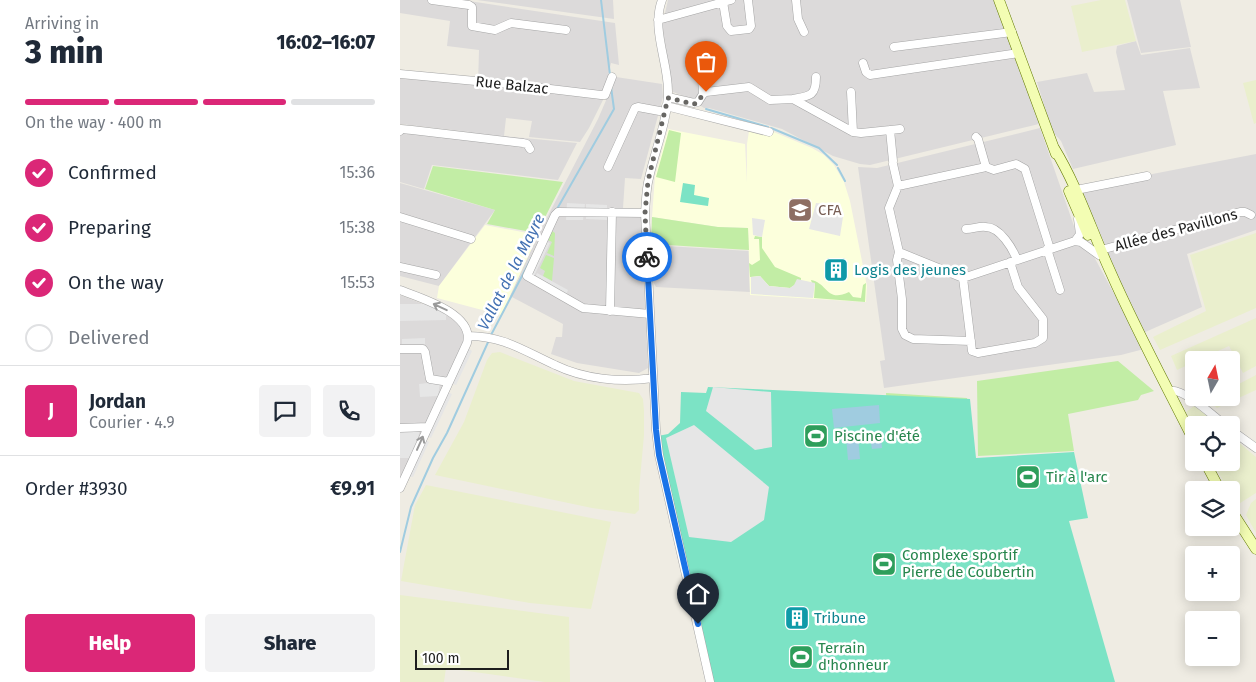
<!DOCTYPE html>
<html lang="en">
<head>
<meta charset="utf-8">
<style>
  :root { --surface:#fff; --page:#f2f2f3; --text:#1f2937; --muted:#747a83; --line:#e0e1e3; --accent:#db2777 }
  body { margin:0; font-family:"Fira Sans",sans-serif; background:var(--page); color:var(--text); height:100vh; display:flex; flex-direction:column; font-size:19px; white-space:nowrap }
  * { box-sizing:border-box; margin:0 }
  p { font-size:16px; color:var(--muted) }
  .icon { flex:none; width:28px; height:28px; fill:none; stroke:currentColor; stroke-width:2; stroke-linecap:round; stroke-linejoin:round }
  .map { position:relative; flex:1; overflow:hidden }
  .side { display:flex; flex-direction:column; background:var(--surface); width:400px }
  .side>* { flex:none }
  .needle { width:32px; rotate:9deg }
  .controls { position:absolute; left:785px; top:351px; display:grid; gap:10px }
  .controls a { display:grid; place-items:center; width:55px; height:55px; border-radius:5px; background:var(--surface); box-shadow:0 2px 12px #0003; font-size:25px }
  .scale { position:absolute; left:15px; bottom:12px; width:94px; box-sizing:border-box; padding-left:5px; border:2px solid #1e1e1e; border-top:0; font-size:14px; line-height:18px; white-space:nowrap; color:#1e1e1e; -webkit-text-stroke:4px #fff; paint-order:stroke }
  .pin { position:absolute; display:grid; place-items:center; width:42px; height:42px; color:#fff; margin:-51px -21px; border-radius:50% 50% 50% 0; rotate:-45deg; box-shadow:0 0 5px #0007 }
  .pin .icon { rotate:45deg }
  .courier { position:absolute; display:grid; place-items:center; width:50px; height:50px; margin:-25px; border:4px solid #1a73e8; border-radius:50%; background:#fff; color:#222; box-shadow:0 1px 6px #0007 }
  .summary em { font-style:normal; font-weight:800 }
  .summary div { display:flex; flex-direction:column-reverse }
  .summary { display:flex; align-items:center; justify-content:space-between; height:85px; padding:0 25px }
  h1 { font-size:32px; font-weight:800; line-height:38px }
  .bar { display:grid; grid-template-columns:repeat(4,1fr); gap:8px 5px; align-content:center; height:60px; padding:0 25px }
  .bar i { height:6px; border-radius:4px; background:var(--line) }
  .bar .current { background:var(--accent) }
  .bar p { grid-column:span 4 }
  .line { display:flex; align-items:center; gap:12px; padding:0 25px; border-top:1px solid var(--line) }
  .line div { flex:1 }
  .round { display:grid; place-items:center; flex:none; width:52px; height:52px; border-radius:5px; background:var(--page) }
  ol { padding:0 25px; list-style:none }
  li { display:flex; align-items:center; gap:15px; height:55px }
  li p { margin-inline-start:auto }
  li .icon { padding:5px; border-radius:50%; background:var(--accent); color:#fff; stroke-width:4 }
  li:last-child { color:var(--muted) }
  li i { width:28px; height:28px; border:2px solid var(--line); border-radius:50% }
  .button { display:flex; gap:10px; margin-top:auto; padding:10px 25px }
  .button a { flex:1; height:58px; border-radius:5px; background:var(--accent); color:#fff; font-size:20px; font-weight:800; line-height:58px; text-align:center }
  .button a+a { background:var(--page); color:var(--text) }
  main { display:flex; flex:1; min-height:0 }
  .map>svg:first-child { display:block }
</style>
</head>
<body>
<main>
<section class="side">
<div class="summary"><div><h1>3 min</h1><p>Arriving in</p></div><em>16:02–16:07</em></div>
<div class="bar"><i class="current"></i><i class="current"></i><i class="current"></i><i></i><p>On the way · 400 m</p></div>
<ol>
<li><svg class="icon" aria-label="check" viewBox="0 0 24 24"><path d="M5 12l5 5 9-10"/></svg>Confirmed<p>15:36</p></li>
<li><svg class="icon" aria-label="check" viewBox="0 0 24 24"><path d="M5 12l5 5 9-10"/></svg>Preparing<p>15:38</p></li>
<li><svg class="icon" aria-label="check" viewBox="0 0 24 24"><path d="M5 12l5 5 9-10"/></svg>On the way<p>15:53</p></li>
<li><i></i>Delivered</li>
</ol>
<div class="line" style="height:90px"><b class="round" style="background:var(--accent);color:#fff">J</b><div><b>Jordan</b><p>Courier · 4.9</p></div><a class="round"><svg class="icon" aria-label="chat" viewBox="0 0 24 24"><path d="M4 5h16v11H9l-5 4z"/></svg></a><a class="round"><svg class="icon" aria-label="phone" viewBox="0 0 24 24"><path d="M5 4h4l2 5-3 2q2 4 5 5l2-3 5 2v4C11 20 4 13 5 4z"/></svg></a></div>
<div class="line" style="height:65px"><div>Order #3930</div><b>€9.91</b></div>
<div class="button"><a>Help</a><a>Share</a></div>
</section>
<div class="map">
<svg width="856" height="682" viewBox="0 0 856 682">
  <rect width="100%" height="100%" fill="#efece3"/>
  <!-- residential -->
  <path fill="#dcdada" d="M0 0H69V1L215 23 219 65 211 63 203 100 189 128 180 142 129 137 132 121 106 118 104 136 177 143 158 180 32 165 24 189 0 182V125L78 133 0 124V78L78 85 79 50 47 46 50 21 0 13Z
    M77 0H213L214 19Z
    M268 0H594L610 36 639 124 470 165 460 164 433 156 382 129 309 108H304L289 98 273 92 262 26Z
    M727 0H780L791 47 741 53Z
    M736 41 741 55 790 48 800 88 763 91 776 145 673 169 661 141 652 131 637 82 687 73 694 92 725 90 716 52 717 46Z
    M216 77 262 84 263 97 241 179 225 178 223 208 241 209 248 368 239 373 177 363 151 354 156 337H162L163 324 110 296 138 235 198 119Z
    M640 128 675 229 692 253 744 349 721 355 484 388 480 361 485 360 458 167 477 168Z
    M856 154V230L787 254 802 307 743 333 726 300 680 188Z
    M0 183 95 210 39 286 0 276Z
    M250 245 349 251 350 292 256 287 252 280Z
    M0 295 49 314 60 322 66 334 61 351 0 479Z"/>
  <!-- education -->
  <path fill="#fcffdc" d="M268 129 345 144 347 183V144L349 131 369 130 412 148 424 155 434 165 444 182 450 201 467 286 466 302 350 295 348 228 318 227 252 217 255 176Z
    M85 225 138 235 101 315 37 298 39 286Z"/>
  <!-- farmland -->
  <path fill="#eaefcd" d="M701 0H725L736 41 682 52 671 6Z
    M856 80V123L854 124 843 83Z
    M856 233V308L760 350 753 337 806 311 790 255Z
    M856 318V366L843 373 829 346 798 360H794V362L777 370 771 356Z
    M100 352 174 381 239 393 243 399 244 411V435L239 490V510L235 514 192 508 35 475 64 422 87 360 92 353Z
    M856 375V390L817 408 808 400 813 398H831V388Z
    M794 406 799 409 818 425H794V427L786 412Z
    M831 436 856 457V493L837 505 831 495V490H828L813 463 831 462Z
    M26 485 211 522 191 609 130 603 1 581 15 505Z
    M856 499V533L846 515 851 503Z
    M0 595 169 617 170 682H145L46 668 44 682H0Z"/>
  <!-- grass -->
  <path fill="#c2eda5" d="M269 130 281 133 275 182 256 177Z
    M33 166 163 182 137 233 87 224 95 210 25 189Z
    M252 217 318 227 348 228 349 250 251 244Z
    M152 231 155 233 154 256 147 253 152 242 148 240Z
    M355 236 362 237V248L375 267 401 278V281L390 288 369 286 360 276 350 277 349 263 352 265 360 260 359 239H354Z
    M146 255 154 258 152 281 143 276 145 271 140 268Z
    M411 280C428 283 426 303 449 292L453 297 461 298 463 285 466 283 465 302 414 298 415 284 412 283Z
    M718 361 754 391 741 395 738 400 668 414 674 451 578 456 577 381Z
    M486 393 567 398 568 402 487 410Z"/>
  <!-- pitch -->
  <path fill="#7ce3c5" d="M283 183 295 185 294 195 309 198 308 206 280 202Z
    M308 387 570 399 576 458 674 452 688 518 669 521 715 682H314L258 436 268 434 280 423 281 392 306 393Z"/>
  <!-- parking -->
  <path fill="#e6e6e6" d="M167 203 185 204 183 220H166Z
    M416 203 433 205 443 217 440 236 409 229Z
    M186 204 207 205V220L186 219Z
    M352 218 365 220 362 237 353 235Z
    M145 241 150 243 134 276 129 273Z
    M137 273 168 290 166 295 135 278Z
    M360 276 369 286 390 288 394 285 397 279 415 283 413 298 351 294V277Z
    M0 304H25L46 313V320L0 321Z
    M25 338V344H2V339Z
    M68 348 72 351 56 385 51 383Z
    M37 382 40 383 38 396 20 397 19 384Z
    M313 387 371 392 372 447 355 450 306 411Z
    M47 392 52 394 31 438 27 436Z
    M294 425 369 487 364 520 331 542 289 537 266 438Z
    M20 429 17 443 11 458H0V430Z
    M25 440 29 442 13 477 8 476Z"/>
  <!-- water -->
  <path fill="#a0cce0" d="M479 405 480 423 434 428 432 409Z
    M458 436 460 459 448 460 446 437Z
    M481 437 482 448 472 449 470 438Z"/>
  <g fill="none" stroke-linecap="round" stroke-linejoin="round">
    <!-- stream -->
    <path stroke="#a0cce0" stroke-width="2" d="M201 0 210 75
      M306 109 368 127
      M371 128 419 148 437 165
      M438 168 445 181
      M157 209 214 109 211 87
      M91 335 132 257
      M0 552 11 507 33 458 47 433 89 340"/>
    <defs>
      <path id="street" d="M32 0 69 5 72 7V26L95 30 111 23 166 30
        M262 0C251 29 268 61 268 91 268 120 255 150 249 178 246 189 246 201 245 213L256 430 259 455 310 682
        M396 0 398 19 404 32
        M323 2 327 26 331 31 349 29 351 26 348 0
        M258 20 331 0
        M494 47 612 32
        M463 63 466 72 470 75 619 53
        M0 74 108 84 201 95H205L212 77
        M302 77 303 94
        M451 92 453 132
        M268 97 294 103 298 102 303 94 306 92 349 87 370 100 393 99 453 132 461 133 500 129
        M393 99C410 96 416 96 416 77
        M266 106 369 132
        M490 130 493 161
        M0 131 1 129 12 130 123 143 127 144 130 149
        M576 137 578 139 586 167
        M493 164 498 186
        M208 167 235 108 238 107 265 112
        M671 191 747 176
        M245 213 158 212 155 215 127 276 183 308 250 314
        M0 217 71 239
        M566 229C573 229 579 226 586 227 600 227 613 249 617 260
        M675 241 681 242 699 255
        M647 249 660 290
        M701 250 840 212H845L851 215
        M499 252 489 208 498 186 586 167 594 170 616 164 625 169 650 249
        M499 252 563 278 675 241 680 234 678 219
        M499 252 497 260 502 299V329L505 335 513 339 571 341
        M0 267 36 275
        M563 278 572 351 578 353 635 343 643 338V319L618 287 610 262
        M0 290C21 298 75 314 67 343L0 488
        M210 311 212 212
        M68 336C104 336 124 351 155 365 184 379 221 383 253 378
        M0 349H23L25 352 30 379 49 382
        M769 391C783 387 813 416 825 425
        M0 428 28 427
        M831 430 856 448"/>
      <path id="secondary" d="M599 0 656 154
        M654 148C678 187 692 232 711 273 736 330 766 385 794 441
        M669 191 688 235
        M805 462 820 490
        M831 510 856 549"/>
    </defs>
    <!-- street casing -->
    <use href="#street" stroke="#a5a5a5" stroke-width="9"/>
    <!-- secondary casing -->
    <use href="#secondary" stroke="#617900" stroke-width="11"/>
    <!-- street -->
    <use href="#street" stroke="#fff" stroke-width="8"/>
    <!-- secondary -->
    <use href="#secondary" stroke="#f3fdb3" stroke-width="10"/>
  </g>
  <!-- one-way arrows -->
  <defs><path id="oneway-shaft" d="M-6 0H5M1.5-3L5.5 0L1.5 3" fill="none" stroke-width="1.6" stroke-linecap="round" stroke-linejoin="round" transform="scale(1.25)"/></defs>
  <g stroke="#9a9a9a">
    <use href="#oneway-shaft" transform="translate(40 307) rotate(-155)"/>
    <use href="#oneway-shaft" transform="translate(20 443) rotate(-66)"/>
  </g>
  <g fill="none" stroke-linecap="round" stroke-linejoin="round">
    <!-- done -->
    <path stroke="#676663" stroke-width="5" stroke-dasharray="0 9" d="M247 257 245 213 248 181 268 98 294 104 298 102 303 94 306 92"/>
    <!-- route -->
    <path stroke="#1a73e8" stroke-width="6" d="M247 257 256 430 259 455 298 624"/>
  </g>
  <!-- icons -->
  <defs>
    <symbol id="school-square" viewBox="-11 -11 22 22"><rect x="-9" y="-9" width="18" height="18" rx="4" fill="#8d6e63" stroke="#fff"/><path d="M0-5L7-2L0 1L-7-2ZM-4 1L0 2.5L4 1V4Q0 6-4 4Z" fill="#fff"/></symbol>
    <symbol id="building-square" viewBox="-11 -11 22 22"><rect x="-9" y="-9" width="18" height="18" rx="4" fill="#0f9aa8" stroke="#fff"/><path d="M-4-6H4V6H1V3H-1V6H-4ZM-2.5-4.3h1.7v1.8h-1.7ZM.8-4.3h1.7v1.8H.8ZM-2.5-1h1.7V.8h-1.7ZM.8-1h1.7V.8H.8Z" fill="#fff"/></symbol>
    <symbol id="stadium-square" viewBox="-11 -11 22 22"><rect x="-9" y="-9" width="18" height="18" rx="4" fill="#2e9e5b" stroke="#fff"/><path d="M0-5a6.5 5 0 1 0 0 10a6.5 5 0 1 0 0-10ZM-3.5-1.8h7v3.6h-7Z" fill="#fff"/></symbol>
  </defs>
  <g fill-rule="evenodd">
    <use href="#school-square" x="386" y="196" width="28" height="28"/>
    <use href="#building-square" x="422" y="256" width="28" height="28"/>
    <use href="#stadium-square" x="402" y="422" width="28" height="28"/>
    <use href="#stadium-square" x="614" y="463" width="28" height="28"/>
    <use href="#stadium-square" x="470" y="550" width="28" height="28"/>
    <use href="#building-square" x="383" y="604" width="28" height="28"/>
    <use href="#stadium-square" x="387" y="643" width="28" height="28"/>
  </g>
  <g text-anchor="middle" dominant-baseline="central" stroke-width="5" stroke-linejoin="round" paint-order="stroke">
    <!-- street labels -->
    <g font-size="15" fill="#1e1e1e" stroke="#fff">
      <text transform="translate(112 85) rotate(6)">Rue Balzac</text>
      <text transform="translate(776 230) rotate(-15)">Allée des Pavillons</text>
    </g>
    <!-- education labels -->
    <g font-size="15" fill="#785e54" stroke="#fff" text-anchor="start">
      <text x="418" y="210">CFA</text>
    </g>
    <!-- culture labels -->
    <g font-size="15" fill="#0d838f" stroke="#fff" text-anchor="start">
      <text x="454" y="270">Logis des jeunes</text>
      <text x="414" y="618">Tribune</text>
    </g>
    <!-- leisure labels -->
    <g font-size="15" fill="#27864d" stroke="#fff" text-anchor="start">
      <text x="434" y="436">Piscine d'été</text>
      <text x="646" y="477">Tir à l'arc</text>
      <text x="502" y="555">Complexe sportif<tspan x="502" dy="17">Pierre de Coubertin</tspan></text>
      <text x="418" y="648">Terrain<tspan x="418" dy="17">d'honneur</tspan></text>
    </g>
    <!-- water labels -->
    <g font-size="16" font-style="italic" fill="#4472b3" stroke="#fff">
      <text transform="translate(111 272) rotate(-63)">Vallat de la Mayre</text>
    </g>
  </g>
</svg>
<div class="controls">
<a><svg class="needle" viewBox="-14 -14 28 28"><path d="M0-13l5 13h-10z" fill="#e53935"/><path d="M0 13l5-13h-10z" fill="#747a83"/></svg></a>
<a><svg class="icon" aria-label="locate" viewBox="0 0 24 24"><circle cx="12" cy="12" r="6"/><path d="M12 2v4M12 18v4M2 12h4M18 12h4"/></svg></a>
<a><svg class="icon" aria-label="layers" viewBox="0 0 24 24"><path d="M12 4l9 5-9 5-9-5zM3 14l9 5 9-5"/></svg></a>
<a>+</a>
<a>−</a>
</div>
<div class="scale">100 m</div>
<div class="pin" style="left:306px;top:92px;background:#ea580c"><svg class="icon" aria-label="bag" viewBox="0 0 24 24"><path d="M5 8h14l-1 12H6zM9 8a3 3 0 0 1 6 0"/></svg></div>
<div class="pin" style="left:298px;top:624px;background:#1f2937"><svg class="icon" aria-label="home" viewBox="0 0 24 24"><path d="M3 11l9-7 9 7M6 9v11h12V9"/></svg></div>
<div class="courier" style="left:247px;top:257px"><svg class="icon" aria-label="bike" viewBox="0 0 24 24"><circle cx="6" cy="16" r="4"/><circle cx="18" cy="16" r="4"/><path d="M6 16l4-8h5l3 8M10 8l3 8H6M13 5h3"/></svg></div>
</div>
</main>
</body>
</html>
